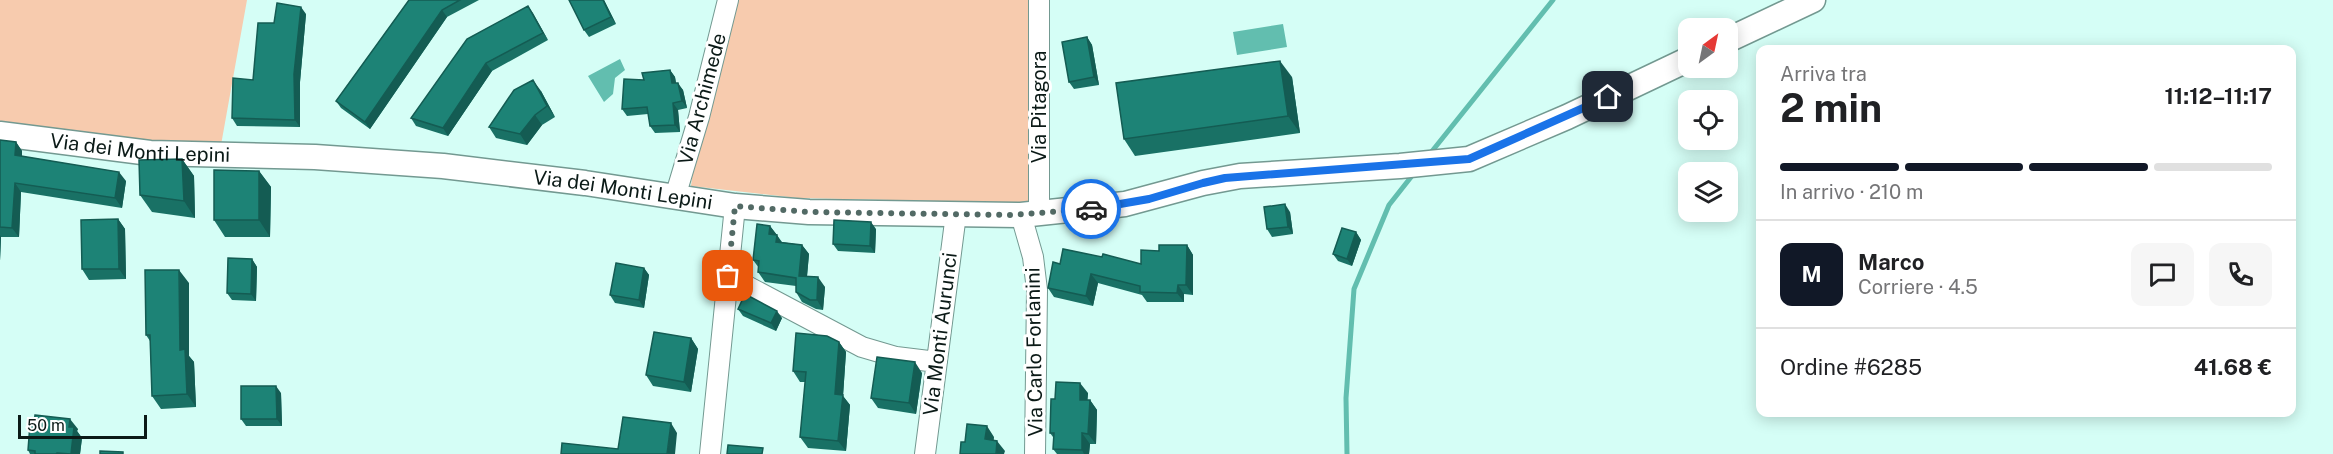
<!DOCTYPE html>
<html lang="it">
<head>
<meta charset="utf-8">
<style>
  :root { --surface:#fff; --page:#f6f6f6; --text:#202124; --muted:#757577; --line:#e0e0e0; --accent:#111827 }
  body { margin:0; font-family:"Public Sans",sans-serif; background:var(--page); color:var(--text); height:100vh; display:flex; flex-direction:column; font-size:22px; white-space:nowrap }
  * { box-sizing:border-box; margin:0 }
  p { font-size:20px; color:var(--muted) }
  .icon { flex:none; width:33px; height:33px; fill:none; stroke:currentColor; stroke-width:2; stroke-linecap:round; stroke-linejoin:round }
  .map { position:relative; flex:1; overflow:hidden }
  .side { position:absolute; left:1756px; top:45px; width:540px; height:372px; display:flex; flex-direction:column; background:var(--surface); border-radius:12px; box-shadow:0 3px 15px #0003 }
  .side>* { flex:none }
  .needle { width:39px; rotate:33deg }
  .controls { position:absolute; left:1678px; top:18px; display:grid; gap:12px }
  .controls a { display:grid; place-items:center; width:60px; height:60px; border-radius:12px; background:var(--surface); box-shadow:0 3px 15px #0003; font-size:30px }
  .scale { position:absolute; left:18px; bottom:15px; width:129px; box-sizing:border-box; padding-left:6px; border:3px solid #0b1a17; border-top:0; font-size:16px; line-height:21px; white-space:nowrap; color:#0b1a17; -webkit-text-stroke:4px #fff; paint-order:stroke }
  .pin { position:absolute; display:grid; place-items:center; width:51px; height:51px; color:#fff; margin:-26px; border-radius:12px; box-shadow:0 3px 9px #0006 }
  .courier { position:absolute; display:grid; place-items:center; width:60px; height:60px; margin:-30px; border:4px solid #1a73e8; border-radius:50%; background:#fff; color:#222; box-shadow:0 2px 8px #0007 }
  .overview em { font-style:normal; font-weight:700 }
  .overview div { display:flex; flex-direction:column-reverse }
  .overview { display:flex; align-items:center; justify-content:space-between; height:102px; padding:0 24px }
  h1 { font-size:39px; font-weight:700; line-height:45px }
  .bar { display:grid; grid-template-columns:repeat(4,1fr); gap:9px 6px; align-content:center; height:72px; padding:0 24px }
  .bar i { height:8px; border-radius:4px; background:var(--line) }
  .bar .on { background:var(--accent) }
  .bar p { grid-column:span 4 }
  .line { display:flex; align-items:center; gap:15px; padding:0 24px; border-top:2px solid var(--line) }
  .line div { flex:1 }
  .round { display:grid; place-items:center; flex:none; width:63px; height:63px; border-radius:12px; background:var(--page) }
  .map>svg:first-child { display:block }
</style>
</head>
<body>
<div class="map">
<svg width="2333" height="454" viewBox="0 0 2333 454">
  <rect width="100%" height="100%" fill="#d5fef6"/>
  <!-- green -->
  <path fill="#f7cbae" d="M0 0H247L221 145 167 147 0 122Z
    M737 0H1032L1031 203 798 198 691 186 694 163Z"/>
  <!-- water -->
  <path fill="#62beaf" d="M1283 24 1287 47 1237 55 1233 32Z
    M620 59 625 70 615 78 613 94 604 102 588 76Z"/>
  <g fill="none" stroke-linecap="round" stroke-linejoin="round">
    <!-- stream -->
    <path stroke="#62beaf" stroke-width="5" d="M1429 155 1553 0
      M1347 454 1346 398 1354 289 1389 205 1415 172"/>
    <defs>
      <path id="minor" d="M675 197 699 117 728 0
        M1039 214V0
        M1021 215 1033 257 1037 290 1035 454
        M728 276 862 347 896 357 937 362
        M710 454 735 206
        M925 454 956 214"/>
      <g id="tertiary">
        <path d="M1728 40 1813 0"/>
        <path id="s1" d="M0 134 150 153 315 157 443 166 585 183 735 206 809 212 1021 215 1125 204 1203 183 1240 176 1400 166 1469 159 1567 117 1689 59"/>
      </g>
    </defs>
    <!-- minor casing -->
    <use href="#minor" stroke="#739991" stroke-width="22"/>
    <!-- tertiary casing -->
    <use href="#tertiary" stroke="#739991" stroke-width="27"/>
    <!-- minor -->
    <use href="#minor" stroke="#fff" stroke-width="20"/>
    <!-- tertiary -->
    <use href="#tertiary" stroke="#fff" stroke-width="24"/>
  </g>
  <!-- wall -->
  <path fill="#197165" d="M409 0H479L447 17 370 129 341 108 336 101Z
    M604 0 616 24 589 37 584 30Z
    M528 6 548 40 492 71 448 136 416 126 411 118Z
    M306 14 300 82V127L237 126 232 118 253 80 274 23Z
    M1087 37 1092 45 1099 85 1074 89 1069 82Z
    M670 70 675 77 676 83 683 90 687 108 678 110 680 132 655 133 650 126 648 114 627 116 622 109 644 80Z
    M1292 77 1300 133 1135 156 1124 139Z
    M541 91 555 117 542 125 527 145 496 138 489 127Z
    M0 140 16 142 22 151V156L126 181 122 208 21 192 19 237H1L0 261Z
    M182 159 194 176 195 218 152 212 140 195Z
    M259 171 271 187 270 237H225L214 220Z
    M1290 212 1293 234 1272 237 1267 229Z
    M118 219 125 229 126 279 89 280 82 269Z
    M770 226 782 242 802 245 809 254 807 277 825 287 823 310 816 309 802 302 796 292V286L765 282 758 272 759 268 753 260Z
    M876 229 875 253 838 251 833 244Z
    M1356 232 1361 240 1352 266 1338 261 1333 254Z
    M1187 245 1193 255V295L1184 294V302H1147L1142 295 1098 283 1093 306 1054 297 1048 288 1060 264 1102 257 1141 264 1159 251Z
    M252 259 257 267 256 301 232 300 227 293Z
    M644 268 649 275 644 308 615 303 610 295Z
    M189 283V356L194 362 196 407 161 409 152 396 150 341 146 335Z
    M738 309 782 318 776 331 743 316Z
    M691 338 698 349 691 392 653 386 646 375Z
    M839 342 846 352 843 396 850 405 846 451 808 448 800 437 805 382H800L793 371Z
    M922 373 916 414 878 408 871 398Z
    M281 393 282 426H246L241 419Z
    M1088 393 1087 400H1090L1097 410 1096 444H1090L1089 454H1057L1053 449V437L1050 433 1055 399Z
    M34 425 78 429 77 431 82 438 80 454H30L28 450Z"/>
  <!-- shaded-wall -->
  <path fill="#145c53" d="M603 0H604L616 24 611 17Z
    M528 6 533 13 548 40 543 33Z
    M301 7 306 14 300 82V127L295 120 294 74Z
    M442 10 447 17 370 129 365 122Z
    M1087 37 1092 45 1099 85 1094 77Z
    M1280 61 1292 77 1300 133 1288 116Z
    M486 63 492 71 448 136 443 128Z
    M670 70 675 77 677 90 672 83Z
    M533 80 541 91 555 117 547 106Z
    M678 83 683 90 687 108 682 101Z
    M673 103 678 110 680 132 675 125Z
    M535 115 542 125 527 145 520 134Z
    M16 142 22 151V165L15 155Z
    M182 159 194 176 195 218 184 201Z
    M259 171 271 187 270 237 259 220Z
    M119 172 126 181 122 208 115 198Z
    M15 183 21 192 19 237 12 228Z
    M1285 204 1290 212 1293 234 1288 227Z
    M118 219 125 229 126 279 119 269Z
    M871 222 876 229 875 253 870 246Z
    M770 226 777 235 783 245 776 244 769 234Z
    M1356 232 1361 240 1352 266 1347 259Z
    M0 235 1 237 0 261Z
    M802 245 809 254 806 286 799 276Z
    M1187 245 1193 255V295L1186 285Z
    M252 259 257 267 256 301 251 294Z
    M644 268 649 275 644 308 639 300Z
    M179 270 189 283V356L194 362 196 407 187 394 180 350Z
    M1091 274 1098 283 1093 306 1086 296Z
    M818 277 825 287 823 310 817 300Z
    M1178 285 1184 294V302L1177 293Z
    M777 311 782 318 776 331 771 323Z
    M691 338 698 349 691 392 684 382Z
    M839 342 846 352 843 396 850 405 846 451 838 441 835 394Z
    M915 362 922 373 916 414 909 403Z
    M1080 383 1088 393 1087 410 1080 400Z
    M276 386 281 393 282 426 277 419Z
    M1090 400 1097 410 1096 444 1088 434Z
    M70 419 78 429 77 431 82 438 80 454H71L69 427Z
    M671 423 677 433 675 454H667Z
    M987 426 994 437 993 450 985 439Z
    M1082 433 1090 444 1089 454H1084L1082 450Z
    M997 441 1005 451 1004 454H996Z"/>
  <!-- building -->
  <path fill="#1d8376" stroke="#145c53" stroke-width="1.5" d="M409 0H460L442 10 365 122 336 101Z
    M569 0H603L611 17 584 30Z
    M277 3 301 7 294 74 295 120 232 118 233 78 253 80 258 23H274Z
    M528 6 543 33 486 63 443 128 411 118 467 39Z
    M1087 37 1094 77 1069 82 1062 42Z
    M1280 61 1288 116 1124 139 1116 83Z
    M670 70 672 83H678L682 101 673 103 675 125 650 126 647 107 622 109 624 79 644 80 642 73Z
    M533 80 547 106 535 115 520 134 489 127 514 90Z
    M0 140 16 142 15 155 119 172 115 198 15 183 12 228 0 227Z
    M182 159 184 201 140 195 139 160Z
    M214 170 259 171V220H214Z
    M1285 204 1288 227 1267 229 1264 207Z
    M118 219 119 269H82L81 220Z
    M834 220 871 222 870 246 833 244Z
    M757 224 770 226 769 234 777 235 776 242 802 245 799 276 818 277 817 300H810L796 292V278L758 272 759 261 753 260Z
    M1342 228 1356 232 1347 259 1333 254Z
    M1159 245H1187L1186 285H1178L1177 293 1140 292V286L1091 274 1086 296 1048 288 1053 262 1060 264 1063 249 1102 257 1103 254 1141 264V250L1159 251Z
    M228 258 252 259 251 294 227 293Z
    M616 263 644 268 639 300 610 295Z
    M145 270H179L180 350 185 349 187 394 152 396 150 335H146Z
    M745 294 777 311 771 323 738 309Z
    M654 332 691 338 684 382 646 375Z
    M796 333 827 336 839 342 835 394 843 395 838 441 800 437 806 372 793 371Z
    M877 357 915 362 909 403 871 398Z
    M1056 382 1080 383V400H1090L1088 434 1082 433V450L1053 449 1054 433H1050L1051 399H1055Z
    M241 386H276L277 419H241Z
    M35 415 70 419 69 427H74L71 454 57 453 56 454H35V451L28 450 30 424 34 425Z
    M623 417 671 423 667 454H561L562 443 618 449Z
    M967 424 987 426 985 439 997 441 996 454H960L961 442H965Z
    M728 445 763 448 762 454H727Z
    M100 451 123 452V454H100Z"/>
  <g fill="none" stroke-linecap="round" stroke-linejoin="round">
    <!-- done -->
    <path stroke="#526a65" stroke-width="6" stroke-dasharray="0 10.8" d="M728 276 735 206 809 212 1011 215 1091 209"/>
    <!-- route -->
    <path stroke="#1a73e8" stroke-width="8" d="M1091 209 1149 199 1203 183 1225 178 1469 159 1608 97"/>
  </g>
  <g text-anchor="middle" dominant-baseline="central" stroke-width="6" stroke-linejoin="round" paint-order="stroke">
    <!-- street labels -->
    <g font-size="20" fill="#0b1a17" stroke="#fff">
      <text transform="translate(702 99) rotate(-75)">Via Archimede</text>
      <text transform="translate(1039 107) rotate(-90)">Via Pitagora</text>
      <text stroke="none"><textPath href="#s1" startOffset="141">Via dei Monti Lepini</textPath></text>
      <text stroke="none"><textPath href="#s1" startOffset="626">Via dei Monti Lepini</textPath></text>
      <text transform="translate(940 334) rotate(-83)">Via Monti Aurunci</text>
      <text transform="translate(1034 352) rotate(-91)">Via Carlo Forlanini</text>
    </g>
  </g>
</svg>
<div class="controls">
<a><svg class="needle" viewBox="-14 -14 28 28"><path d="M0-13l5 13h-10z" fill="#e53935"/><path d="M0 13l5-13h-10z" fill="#757577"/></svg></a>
<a><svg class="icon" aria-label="locate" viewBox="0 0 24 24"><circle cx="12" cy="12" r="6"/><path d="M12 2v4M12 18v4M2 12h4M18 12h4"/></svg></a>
<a><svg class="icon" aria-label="layers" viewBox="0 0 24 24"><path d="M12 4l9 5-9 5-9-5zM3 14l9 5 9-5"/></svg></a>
</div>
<div class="scale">50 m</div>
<div class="pin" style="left:728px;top:276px;background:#ea580c"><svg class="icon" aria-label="bag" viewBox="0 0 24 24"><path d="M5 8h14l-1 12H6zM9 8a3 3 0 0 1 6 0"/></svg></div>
<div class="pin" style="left:1608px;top:97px;background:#1f2937"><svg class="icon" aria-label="home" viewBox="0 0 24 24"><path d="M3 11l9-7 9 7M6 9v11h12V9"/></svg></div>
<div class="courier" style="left:1091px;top:209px"><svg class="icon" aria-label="car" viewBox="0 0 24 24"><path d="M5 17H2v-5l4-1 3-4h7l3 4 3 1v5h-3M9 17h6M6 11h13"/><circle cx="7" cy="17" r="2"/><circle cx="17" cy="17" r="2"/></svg></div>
<section class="side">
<div class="overview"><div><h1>2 min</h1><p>Arriva tra</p></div><em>11:12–11:17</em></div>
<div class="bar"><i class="on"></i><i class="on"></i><i class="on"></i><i></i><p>In arrivo · 210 m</p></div>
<div class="line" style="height:108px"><b class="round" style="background:var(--accent);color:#fff">M</b><div><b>Marco</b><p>Corriere · 4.5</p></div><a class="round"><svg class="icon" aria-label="chat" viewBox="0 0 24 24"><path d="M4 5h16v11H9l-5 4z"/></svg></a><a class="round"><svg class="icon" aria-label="phone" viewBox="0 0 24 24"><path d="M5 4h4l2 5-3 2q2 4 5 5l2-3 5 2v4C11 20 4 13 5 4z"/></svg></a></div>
<div class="line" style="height:78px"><div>Ordine #6285</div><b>41.68 €</b></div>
</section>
</div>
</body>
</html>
